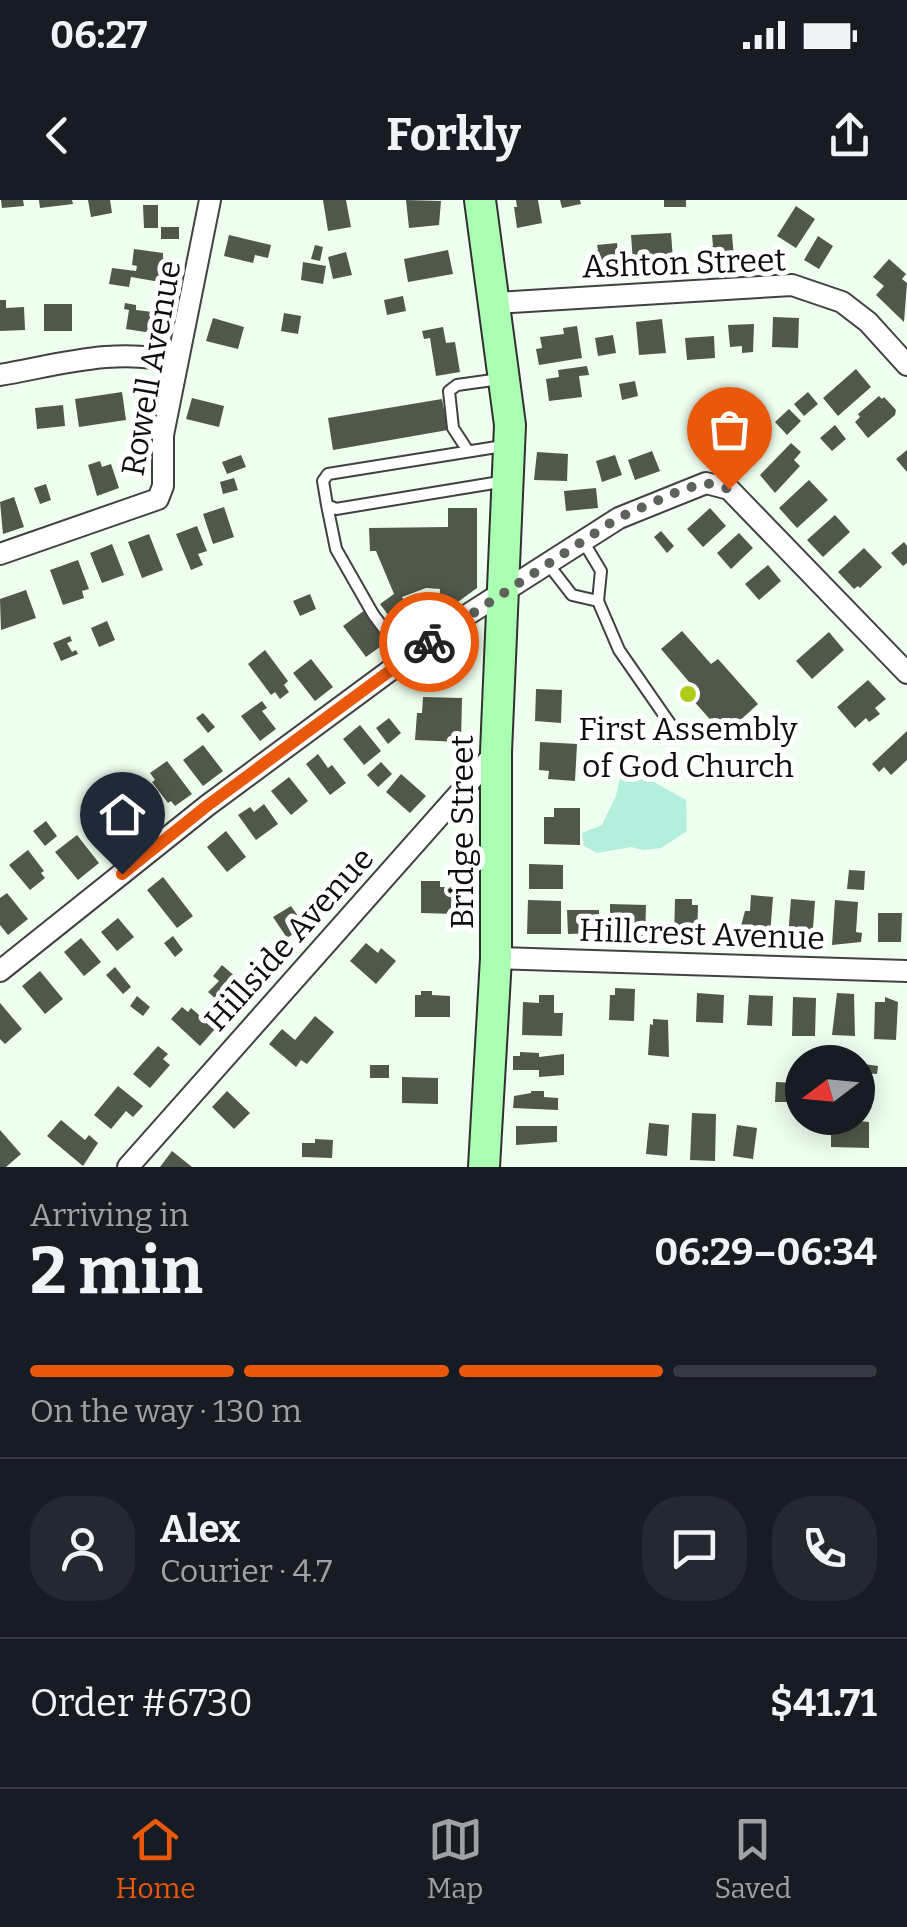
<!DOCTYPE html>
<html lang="en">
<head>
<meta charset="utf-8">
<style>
  :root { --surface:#171b24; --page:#242831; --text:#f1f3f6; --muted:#9ea1a6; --line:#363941; --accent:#ea580c }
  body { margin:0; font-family:Bitter,serif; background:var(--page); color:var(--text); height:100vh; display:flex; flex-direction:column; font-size:38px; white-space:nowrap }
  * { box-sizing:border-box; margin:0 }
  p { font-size:32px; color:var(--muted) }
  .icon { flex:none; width:55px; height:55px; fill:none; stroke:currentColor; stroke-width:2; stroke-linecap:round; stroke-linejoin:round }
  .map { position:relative; height:967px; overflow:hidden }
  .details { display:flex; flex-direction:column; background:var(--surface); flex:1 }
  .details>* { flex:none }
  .needle { width:65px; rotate:254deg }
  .fabs { position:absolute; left:785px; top:845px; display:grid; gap:20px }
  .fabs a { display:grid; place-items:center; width:90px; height:90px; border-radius:50%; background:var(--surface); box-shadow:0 5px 25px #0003; font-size:50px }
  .pin { position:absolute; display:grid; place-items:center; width:85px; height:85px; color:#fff; margin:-102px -42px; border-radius:50% 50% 50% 0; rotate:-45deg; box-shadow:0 0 10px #0007 }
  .pin .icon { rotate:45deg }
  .courier { position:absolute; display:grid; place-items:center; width:100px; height:100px; margin:-50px; border:8px solid #ea580c; border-radius:50%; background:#fff; color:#222; box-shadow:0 2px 12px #0007 }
  .summary em { font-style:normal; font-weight:700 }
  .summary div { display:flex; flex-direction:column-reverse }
  .summary { display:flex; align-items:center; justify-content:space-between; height:170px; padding:0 30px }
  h1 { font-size:65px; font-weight:700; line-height:75px }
  .bar { display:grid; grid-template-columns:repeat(4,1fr); gap:15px 10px; align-content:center; height:120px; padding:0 30px }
  .bar i { height:12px; border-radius:8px; background:var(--line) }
  .bar .selected { background:var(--accent) }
  .bar p { grid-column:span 4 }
  .line { display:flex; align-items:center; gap:25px; padding:0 30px; border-top:2px solid var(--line) }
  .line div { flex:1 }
  .round { display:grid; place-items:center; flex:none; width:105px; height:105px; border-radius:40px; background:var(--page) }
  .status { display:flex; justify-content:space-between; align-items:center; height:70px; padding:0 50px; background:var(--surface); direction:ltr }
  .status svg { height:28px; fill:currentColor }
  header { display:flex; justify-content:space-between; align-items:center; height:130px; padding:0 30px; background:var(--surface); font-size:45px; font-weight:700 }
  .menu { display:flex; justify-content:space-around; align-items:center; height:140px; border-top:2px solid var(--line); background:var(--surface); font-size:28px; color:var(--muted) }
  .menu a { display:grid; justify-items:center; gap:5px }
  .menu .selected { color:var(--accent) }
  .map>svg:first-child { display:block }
</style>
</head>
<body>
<div class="status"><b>06:27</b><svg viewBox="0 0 49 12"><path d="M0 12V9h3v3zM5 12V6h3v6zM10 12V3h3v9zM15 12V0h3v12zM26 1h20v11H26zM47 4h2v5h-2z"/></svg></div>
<header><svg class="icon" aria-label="back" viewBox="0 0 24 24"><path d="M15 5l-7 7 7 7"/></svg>Forkly<svg class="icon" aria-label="share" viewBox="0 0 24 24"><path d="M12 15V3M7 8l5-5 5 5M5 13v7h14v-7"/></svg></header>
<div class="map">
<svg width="907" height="967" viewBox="0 0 907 967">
  <rect width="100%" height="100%" fill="#efffef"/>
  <!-- green -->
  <path fill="#b4eedc" d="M629 568 686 600 687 631 661 648 643 650 631 647 597 653 584 646 582 633 602 625 616 596 621 573Z"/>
  <!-- building -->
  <path fill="#4f5849" d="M1 0H23L24 6 2 8Z
    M39 0H72L73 4 40 8Z
    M88 0H110L112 13 91 17Z
    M323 0H346L351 27 328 31Z
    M406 0 441 1 439 25 409 28Z
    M516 0H538L542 23 517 28 514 7H517Z
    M560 0H580L581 4 562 8Z
    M664 0H686V7H664Z
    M143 5H158V28H144Z
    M796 6 815 19 796 48 777 36Z
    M161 27H179V39H161Z
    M671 33 673 59 633 62 631 35Z
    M732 34 734 58 709 60 707 46H713L712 35Z
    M229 35 271 45 268 58 255 55 253 63 224 56Z
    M818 36 833 46 819 69 804 60Z
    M617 43 619 64 598 65V58H590V51L598 50 597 45Z
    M315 45 323 47 320 61 311 59Z
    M134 49 163 53V58L166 59 160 82 131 77 129 87 109 84 112 68 136 71 137 66 132 65Z
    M448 50 453 74 408 82 404 59Z
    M346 52 352 75 333 79 328 57Z
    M889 59 906 74 902 79 907 83 904 122 876 95 884 86 873 77Z
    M303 62 326 66 323 84 301 80Z
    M403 96 406 111 387 115 384 100Z
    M0 100H6V108L24 107 25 130 0 131Z
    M125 103 136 105V110L161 113 158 134 126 129 129 110 124 109Z
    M44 104H72V131H44Z
    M284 113 301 116 298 134 281 131Z
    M773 117 799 118 798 148 772 147Z
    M213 118 244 127 238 149 206 141Z
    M662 119 666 153 639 155 636 122Z
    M754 124 753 152 742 153V146L730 147 728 125Z
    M577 126 582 158 539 165 536 149 542 148 540 137 564 134 563 128Z
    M443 127 446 143 455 142 460 172 436 176 430 138 424 139 422 131Z
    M613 135 616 153 598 156 595 138Z
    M714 136 715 158 687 160 685 138Z
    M587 166 589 175 579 176 582 197 549 201 546 179 559 177 558 170Z
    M856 169 871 187 838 216 823 198Z
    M635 181 638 196 622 200 619 184Z
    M122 192 126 220 79 227 75 199Z
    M808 192 818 204 804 216 794 204Z
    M879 196 882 199 884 197 896 210 895 215 868 238 855 222 860 217 858 214Z
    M192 198 224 206 219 227 186 219Z
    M442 199 448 230 333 250 328 218Z
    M63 205 65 226 37 229 35 208Z
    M789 209 801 221 787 235 775 222Z
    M733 224 746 230 748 225 760 231 746 257 736 252 733 256 728 253 731 248 722 244Z
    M835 225 846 239 832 251 820 238Z
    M791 243 801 252 794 260 800 266 775 293 760 275Z
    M907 250V272L896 259Z
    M652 251 660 271 635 280 628 260Z
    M537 252 568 254 567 281 534 280Z
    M241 255 246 267 227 274 222 262Z
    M615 255 622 275 602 282 596 261Z
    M100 261 102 267 111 264 119 288 97 296 88 265Z
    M234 278 238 290 223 294 220 282Z
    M809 280 828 300 797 328 779 308Z
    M46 284 51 300 40 304 34 288Z
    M596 288 598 308 566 311 564 291Z
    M14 297 24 327 3 334 0 302Z
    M224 307 234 337 213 344 203 314Z
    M448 308H477V388L451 407 439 406 440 389 426 388 402 397 416 418 400 431 380 404 394 394 376 351H370L369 328 448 327Z
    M710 308 726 326 703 347 687 329Z
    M835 315 850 332 823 357 807 340Z
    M197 326 207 351 198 354 203 365 191 370 176 334Z
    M661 331 674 346 667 353 654 337Z
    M739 333 753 348 731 369 717 353Z
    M149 334 163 370 142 378 128 342Z
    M904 342 907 346V363L903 366 891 353Z
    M112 344 124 375 102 383 90 353Z
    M864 348 882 367 860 388 858 386 854 389 838 372Z
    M78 360 89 389 82 391 84 398 63 405 50 370Z
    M768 365 781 381 759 400 745 384Z
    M26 390 36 418 1 430 0 399Z
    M310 394 316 409 300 416 293 401Z
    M365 410 388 441 366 457 343 426Z
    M107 421 115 440 99 447 91 428Z
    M682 431 711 464 718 459 758 504 724 535 683 489 690 483 661 449Z
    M829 432 844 450 812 479 796 461Z
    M70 436 72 441 67 443 72 452 76 450 78 454 61 461 53 443Z
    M265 450 288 481 284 485 289 492 280 499 275 492 271 495 248 464Z
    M311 459 333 487 315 501 293 473Z
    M868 480 886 499 875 508 880 514 869 522 866 518 855 528 837 507Z
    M536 489 562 490 561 523 535 521Z
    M423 497 462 498 461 542 415 540 417 513H422Z
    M262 501 267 508 262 511 276 529 260 541 241 516Z
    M203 513 215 527 208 533 196 518Z
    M389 518 401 533 388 544 376 528Z
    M360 525 381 551 364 565 343 539Z
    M907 531V560L891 575 884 567 879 572 872 564Z
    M540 542 577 544 575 581 548 579 549 571 539 570Z
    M203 545 223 571 203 586 183 560Z
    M318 554 328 568 332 565 346 583 330 595 306 564Z
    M167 561 192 594 175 606 171 601 168 603 152 582 155 580 150 573Z
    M381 562 392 574 378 587 367 575Z
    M401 574 426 596 410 613 386 592Z
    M289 577 308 601 291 615 271 591Z
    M136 601 150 616 108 648 97 635Z
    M264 604 278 624 256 640 238 615 250 607 254 612Z
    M554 608H580V645L544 644V617H554Z
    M46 621 57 636 45 646 33 631Z
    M226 631 246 657 227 672 207 647Z
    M77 635 99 663 78 680 55 652Z
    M28 650 44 671 41 673 45 678 30 690 9 665Z
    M529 664 563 665V689H529Z
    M849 670 865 671 864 690 847 689Z
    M163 677 193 716 177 728 147 690Z
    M421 681H440V687H456V714L421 713Z
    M7 693 28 719 8 735 0 725V698Z
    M751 695 773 697 770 735 739 733 745 711H750Z
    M675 699H692V705H698L697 739H674Z
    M791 699 815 701 813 728 821 729 820 739 788 737Z
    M528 700 561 701V734H527Z
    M835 700 858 702 856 732 862 733 861 742 832 745Z
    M610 704 646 705 645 740 618 739 619 721 610 720Z
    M291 706 305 726 287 738 273 717Z
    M567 710H599V733L568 734Z
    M878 713H902L901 742H878Z
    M118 718 134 737 117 751 101 732Z
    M173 736 183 750 175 757 164 743Z
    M81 738 101 762 84 776 64 752Z
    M366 743 378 753 381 748 396 761 376 784 350 761Z
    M222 765 246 786 226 808 208 792 219 781 213 776Z
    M115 767 131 787 123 794 106 775Z
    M40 771 63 799 45 814 22 786Z
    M615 788 635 789 634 821 609 820 610 795H615Z
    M421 791H432V795L450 796V817H415V795H421Z
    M697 793 724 795 723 823 696 822Z
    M837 793 854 794 855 836 832 835Z
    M539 795H554V813H563L562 836 522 835 523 802 539 803Z
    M749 795 773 796 772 826 747 825Z
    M137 796 150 807 143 816 130 806Z
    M793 797 816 798 815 836H792Z
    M885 797 898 802 896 840 874 839 875 802H885Z
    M0 803 22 829 5 844 0 839Z
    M182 807 188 812 191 808 215 829 200 846 171 819Z
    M315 816 334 832 307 864 301 860 296 867 269 844 282 829 295 840Z
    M653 819 668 820 669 857 648 855 650 824 653 825Z
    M158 846 168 854 163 859 170 865 150 888 133 874Z
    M823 847H834L833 862H822Z
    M520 852 539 853V857L564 854V875L539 877V870H513V856H520Z
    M864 864 878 866 877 874 863 873Z
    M370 865H389V878H370Z
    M402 877 438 878V904L402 903Z
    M776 882 796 883V902H775Z
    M118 886 143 906 133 917 126 911 111 929 94 915Z
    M227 891 250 913 234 929 212 907Z
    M531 891H544V897L558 898V910L513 908 514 896 531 893Z
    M692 913 716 914 715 961 690 960Z
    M831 918 869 922V948L831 947Z
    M61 920 85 940 89 935 98 943 83 966 47 936Z
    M649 923 669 925 667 956 646 954Z
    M737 925 757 928 753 959 733 956Z
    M516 926H557V942L516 945Z
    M0 930 21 954 6 967H0Z
    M315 939 333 940 332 958 302 957V943H315Z
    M172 951 192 967H160Z"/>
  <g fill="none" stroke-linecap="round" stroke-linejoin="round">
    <defs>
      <path id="lane" d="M503 246 328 274 323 281 327 305 336 309 506 281
        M468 251 453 228 449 191 457 185 500 179
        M327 305 336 349 373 414 406 459
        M548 364 572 395 598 401 601 371 583 341
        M598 401 619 450 671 525"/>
      <path id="street" d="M496 103 792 85 842 102 868 122 907 165
        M0 175C58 165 119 146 177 163
        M0 354 158 299 163 286V235L210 0
        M496 758 907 771
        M0 771 208 605 453 424 619 318 706 283 729 289 907 473
        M128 967 496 552"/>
      <path id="secondary" d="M480 0 510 225 496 552V758L484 967"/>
    </defs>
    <!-- lane casing -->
    <use href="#lane" stroke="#414141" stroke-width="14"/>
    <!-- street casing -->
    <use href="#street" stroke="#414141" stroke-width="24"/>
    <!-- secondary casing -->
    <use href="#secondary" stroke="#303030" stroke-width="34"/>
    <!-- lane -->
    <use href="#lane" stroke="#fff" stroke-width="10"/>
    <!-- street -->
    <use href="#street" stroke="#fff" stroke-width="20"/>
    <!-- secondary -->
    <use href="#secondary" stroke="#aaffb2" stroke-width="30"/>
  </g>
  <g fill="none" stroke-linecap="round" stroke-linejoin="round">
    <!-- done -->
    <path stroke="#5d625d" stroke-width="10" stroke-dasharray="0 18" d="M429 442 618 318 684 289 706 283 729 289"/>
    <!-- route -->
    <path stroke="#ea580c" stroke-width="12" d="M122 674 208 605 429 442"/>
  </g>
  <!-- markers -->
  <circle fill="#afcc18" stroke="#fff" stroke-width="4" cx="688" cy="494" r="10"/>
  <g text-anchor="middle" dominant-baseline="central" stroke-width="10" stroke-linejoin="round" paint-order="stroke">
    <!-- street labels -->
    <g font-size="32" fill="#0e0e0e" stroke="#fff">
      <text transform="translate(684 63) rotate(-2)">Ashton Street</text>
      <text transform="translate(151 168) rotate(-80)">Rowell Avenue</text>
      <text transform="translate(462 632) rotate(-90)">Bridge Street</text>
      <text transform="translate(702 734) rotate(2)">Hillcrest Avenue</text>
      <text transform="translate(289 739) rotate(-48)">Hillside Avenue</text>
    </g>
    <!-- poi labels -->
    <g font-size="32" fill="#0e0e0e" stroke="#fff">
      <text x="688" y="529">First Assembly<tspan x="688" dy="37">of God Church</tspan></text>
    </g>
  </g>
</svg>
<div class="fabs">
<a><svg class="needle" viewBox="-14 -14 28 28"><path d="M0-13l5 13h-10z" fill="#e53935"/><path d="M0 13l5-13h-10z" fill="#9ea1a6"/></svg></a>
</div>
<div class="pin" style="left:729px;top:289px;background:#ea580c"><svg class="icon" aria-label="bag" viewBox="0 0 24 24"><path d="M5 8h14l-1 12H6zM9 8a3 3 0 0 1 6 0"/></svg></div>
<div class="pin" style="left:122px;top:674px;background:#1f2937"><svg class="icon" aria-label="home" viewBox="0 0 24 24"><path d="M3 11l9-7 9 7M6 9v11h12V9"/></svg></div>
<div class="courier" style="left:429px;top:442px"><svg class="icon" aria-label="bike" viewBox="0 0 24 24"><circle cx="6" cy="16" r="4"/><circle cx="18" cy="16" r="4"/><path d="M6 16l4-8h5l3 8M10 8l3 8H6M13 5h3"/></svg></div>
</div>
<section class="details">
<div class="summary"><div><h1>2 min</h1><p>Arriving in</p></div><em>06:29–06:34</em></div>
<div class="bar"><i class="selected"></i><i class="selected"></i><i class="selected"></i><i></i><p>On the way · 130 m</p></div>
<div class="line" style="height:180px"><a class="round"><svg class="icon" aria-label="person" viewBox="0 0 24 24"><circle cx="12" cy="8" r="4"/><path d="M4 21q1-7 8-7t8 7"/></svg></a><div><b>Alex</b><p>Courier · 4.7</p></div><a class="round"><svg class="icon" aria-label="chat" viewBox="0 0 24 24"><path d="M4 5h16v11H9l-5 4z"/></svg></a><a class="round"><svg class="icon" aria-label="phone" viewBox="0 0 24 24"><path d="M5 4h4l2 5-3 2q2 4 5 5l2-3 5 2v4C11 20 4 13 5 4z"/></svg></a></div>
<div class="line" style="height:130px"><div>Order #6730</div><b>$41.71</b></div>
</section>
<nav class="menu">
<a class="selected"><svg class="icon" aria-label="home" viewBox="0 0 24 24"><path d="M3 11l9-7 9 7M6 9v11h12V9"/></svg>Home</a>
<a><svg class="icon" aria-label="map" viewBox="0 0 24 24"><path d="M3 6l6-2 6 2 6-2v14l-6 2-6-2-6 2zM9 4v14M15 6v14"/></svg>Map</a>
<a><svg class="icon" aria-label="saved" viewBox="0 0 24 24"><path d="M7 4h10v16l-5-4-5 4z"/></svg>Saved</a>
</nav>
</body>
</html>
